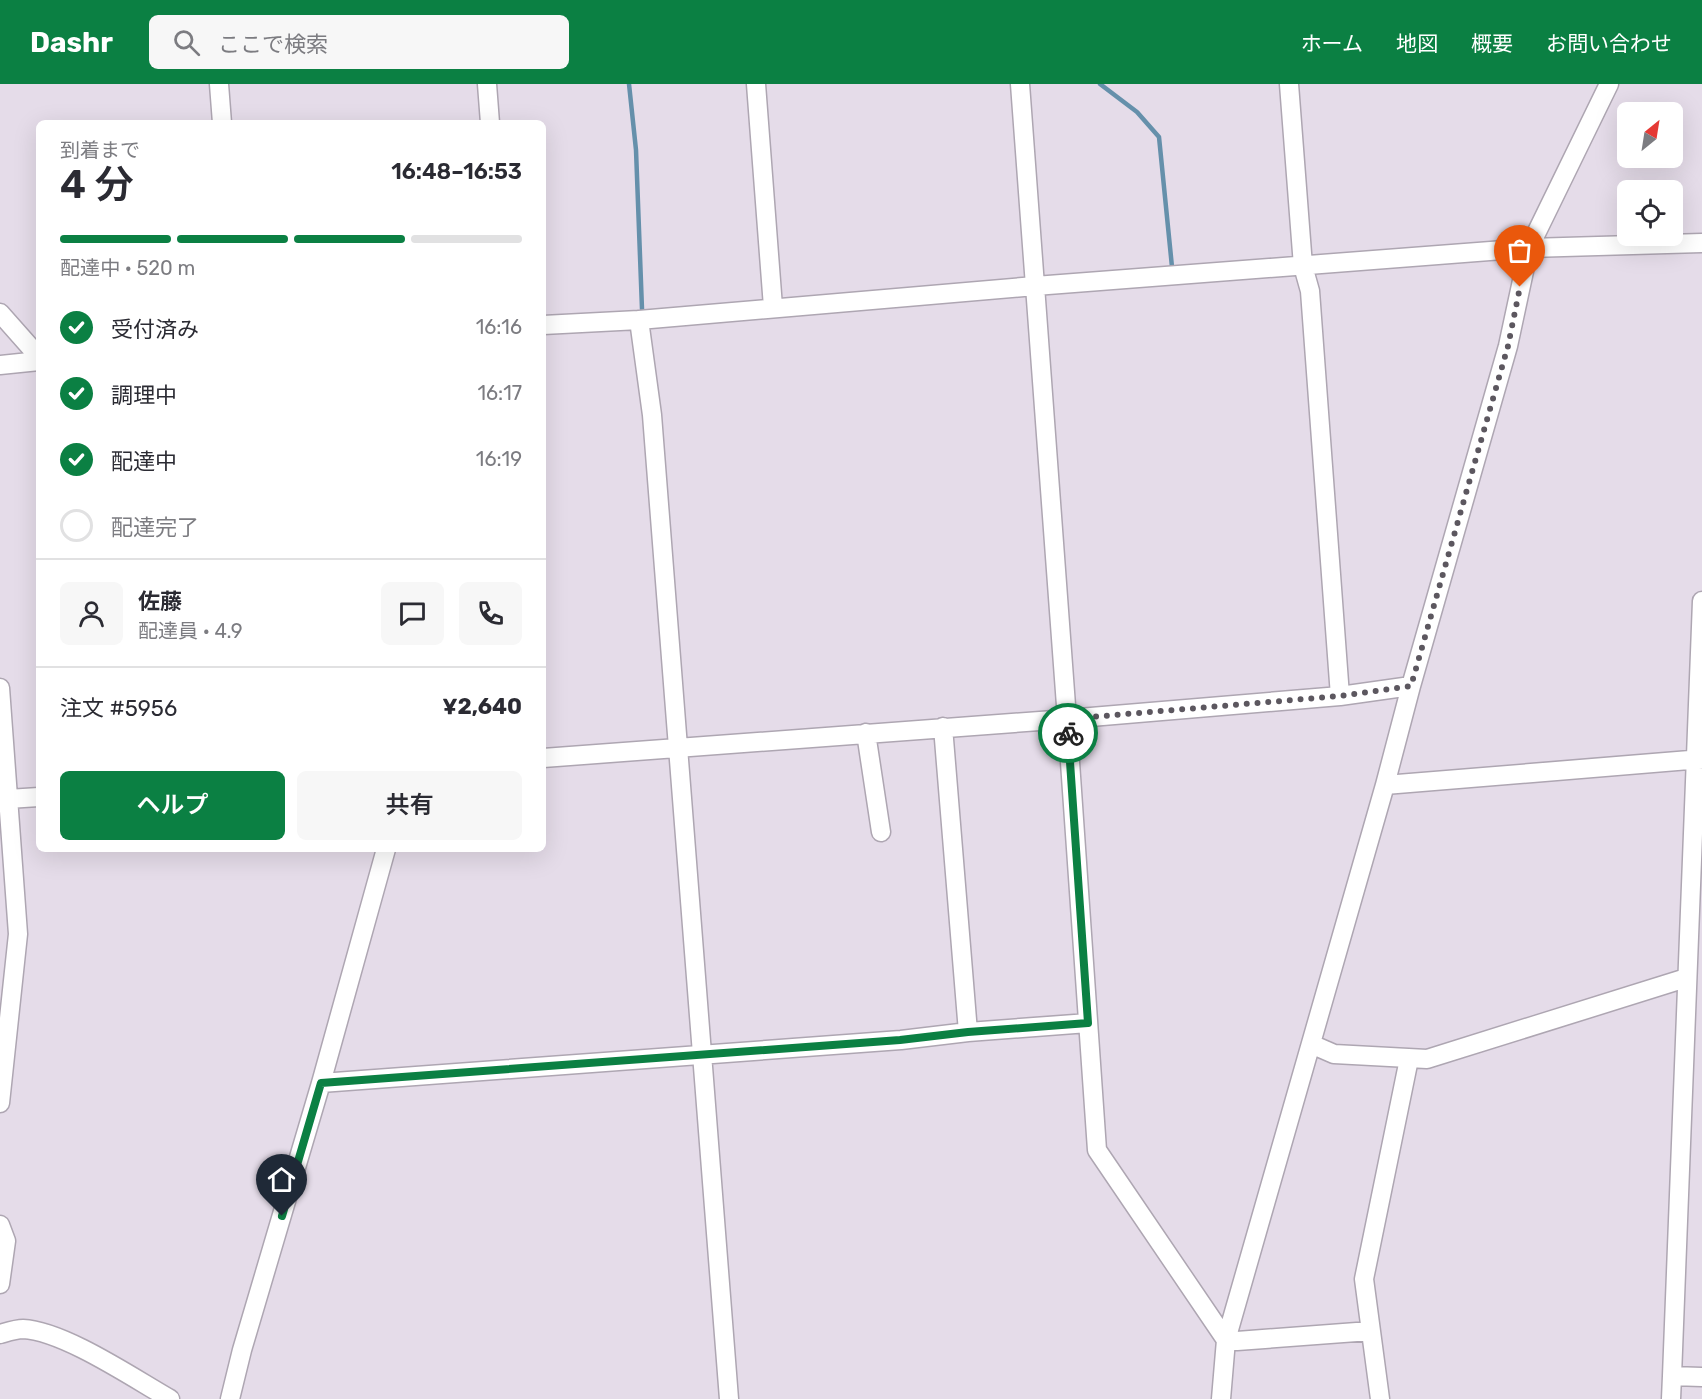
<!DOCTYPE html>
<html lang="ja">
<head>
<meta charset="utf-8">
<style>
  :root { --surface:#fff; --page:#f7f7f7; --text:#2b2b33; --muted:#7c7c81; --line:#e1e1e2; --accent:#0b8043 }
  body { margin:0; font-family:Rubik,"Noto Sans JP",sans-serif; background:var(--page); color:var(--text); height:100vh; display:flex; flex-direction:column; font-size:22px; white-space:nowrap }
  * { box-sizing:border-box; margin:0 }
  p { font-size:20px; color:var(--muted) }
  .icon { flex:none; width:33px; height:33px; fill:none; stroke:currentColor; stroke-width:2; stroke-linecap:round; stroke-linejoin:round }
  .map { position:relative; flex:1; overflow:hidden }
  .details { position:absolute; left:36px; top:36px; width:510px; height:732px; display:flex; flex-direction:column; background:var(--surface); border-radius:9px; box-shadow:0 6px 24px #0002 }
  .details>* { flex:none }
  .needle { width:39px; rotate:30deg }
  .tools { position:absolute; left:1617px; top:18px; display:grid; gap:12px }
  .tools a { display:grid; place-items:center; width:66px; height:66px; border-radius:9px; background:var(--surface); box-shadow:0 6px 24px #0002; font-size:30px }
  .pin { position:absolute; display:grid; place-items:center; width:51px; height:51px; color:#fff; margin:-62px -26px; border-radius:50% 50% 50% 0; rotate:-45deg; box-shadow:0 0 6px #0007 }
  .pin .icon { rotate:45deg }
  .courier { position:absolute; display:grid; place-items:center; width:60px; height:60px; margin:-30px; border:4px solid #0b8043; border-radius:50%; background:#fff; color:#222; box-shadow:0 2px 8px #0007 }
  .headline em { font-style:normal; font-weight:600 }
  .headline div { display:flex; flex-direction:column-reverse }
  .headline { display:flex; align-items:center; justify-content:space-between; height:102px; padding:0 24px }
  h1 { font-size:39px; font-weight:600; line-height:45px }
  .bar { display:grid; grid-template-columns:repeat(4,1fr); gap:9px 6px; align-content:center; height:72px; padding:0 24px }
  .bar i { height:8px; border-radius:4px; background:var(--line) }
  .bar .on { background:var(--accent) }
  .bar p { grid-column:span 4 }
  .line { display:flex; align-items:center; gap:15px; padding:0 24px; border-top:2px solid var(--line) }
  .line div { flex:1 }
  .round { display:grid; place-items:center; flex:none; width:63px; height:63px; border-radius:9px; background:var(--page) }
  ol { padding:0 24px; list-style:none }
  li { display:flex; align-items:center; gap:18px; height:66px }
  li p { margin-inline-start:auto }
  li .icon { padding:6px; border-radius:50%; background:var(--accent); color:#fff; stroke-width:4 }
  li:last-child { color:var(--muted) }
  li i { width:33px; height:33px; border:3px solid var(--line); border-radius:50% }
  .cta { display:flex; gap:12px; margin-top:auto; padding:12px 24px }
  .cta a { flex:1; height:69px; border-radius:9px; background:var(--accent); color:#fff; font-size:24px; font-weight:600; line-height:69px; text-align:center }
  .cta a+a { background:var(--page); color:var(--text) }
  header { display:flex; align-items:center; gap:36px; box-sizing:border-box; height:84px; padding:0 30px; background:var(--accent); color:#fff }
  header strong { font-size:28px }
  nav { display:flex; gap:33px; margin-inline-start:auto; font-size:21px }
  .search { width:420px; height:54px; background:var(--page); display:flex; align-items:center; gap:15px; box-sizing:border-box; padding:0 21px; border-radius:9px; color:var(--muted); font-size:22px }
  .map>svg:first-child { display:block }
</style>
</head>
<body>
<header>
<strong>Dashr</strong>
<div class="search"><svg class="icon" aria-label="search" viewBox="0 0 24 24"><circle cx="10" cy="10" r="6"/><path d="M15 15l6 6"/></svg>ここで検索</div>
<nav><a>ホーム</a><a>地図</a><a>概要</a><a>お問い合わせ</a></nav>
</header>
<div class="map">
<svg width="1702" height="1315" viewBox="0 0 1702 1315">
  <rect width="100%" height="100%" fill="#e5dce9"/>
  <g fill="none" stroke-linecap="round" stroke-linejoin="round">
    <!-- stream -->
    <path stroke="#6590ab" stroke-width="4.5" d="M629 0 636 66 642 225
      M1100 0 1137 28 1159 53 1172 183"/>
    <defs>
      <path id="street" d="M219 0 222 39
        M487 0 490 39
        M756 0 773 223
        M1289 0 1303 182 1310 207 1340 612
        M0 229 39 273
        M639 236 652 331 729 1315
        M543 241 639 236 1035 202 1020 0
        M0 281 39 277
        M0 604 18 850 0 1019
        M943 643 968 948
        M866 649 881 748
        M543 674 1067 635 1035 202 1529 164 1702 159
        M1385 701 1702 675
        M8 715 39 713
        M1311 960 1334 970 1427 975 1686 894
        M321 999 901 956 968 948 1088 939
        M0 1141 6 1157 0 1200
        M1370 1247 1237 1257 1226 1256 1097 1066 1067 635 1340 612 1411 602 1508 262 1529 164 1609 0
        M0 1250C7 1248 16 1245 23 1245 64 1247 133 1294 170 1315
        M1672 1292 1702 517
        M230 1315 242 1266 321 999 386 765
        M1221 1315 1226 1256 1385 701 1411 602
        M1380 1315 1364 1195 1409 975
        M1671 1315 1672 1292 1702 1293"/>
    </defs>
    <!-- street casing -->
    <use href="#street" stroke="#aea6b2" stroke-width="21"/>
    <!-- street -->
    <use href="#street" stroke="#fff" stroke-width="18"/>
  </g>
  <g fill="none" stroke-linecap="round" stroke-linejoin="round">
    <!-- done -->
    <path stroke="#5c575f" stroke-width="6" stroke-dasharray="0 10.8" d="M1068 649 1067 635 1340 612 1411 602 1508 262 1520 203"/>
    <!-- route -->
    <path stroke="#0b8043" stroke-width="8" d="M282 1132 321 999 900 956 968 948 1088 939 1068 649"/>
  </g>
</svg>
<div class="tools">
<a><svg class="needle" viewBox="-14 -14 28 28"><path d="M0-13l5 13h-10z" fill="#e53935"/><path d="M0 13l5-13h-10z" fill="#7c7c81"/></svg></a>
<a><svg class="icon" aria-label="locate" viewBox="0 0 24 24"><circle cx="12" cy="12" r="6"/><path d="M12 2v4M12 18v4M2 12h4M18 12h4"/></svg></a>
</div>
<div class="pin" style="left:1520px;top:203px;background:#ea580c"><svg class="icon" aria-label="bag" viewBox="0 0 24 24"><path d="M5 8h14l-1 12H6zM9 8a3 3 0 0 1 6 0"/></svg></div>
<div class="pin" style="left:282px;top:1132px;background:#1f2937"><svg class="icon" aria-label="home" viewBox="0 0 24 24"><path d="M3 11l9-7 9 7M6 9v11h12V9"/></svg></div>
<div class="courier" style="left:1068px;top:649px"><svg class="icon" aria-label="bike" viewBox="0 0 24 24"><circle cx="6" cy="16" r="4"/><circle cx="18" cy="16" r="4"/><path d="M6 16l4-8h5l3 8M10 8l3 8H6M13 5h3"/></svg></div>
<section class="details">
<div class="headline"><div><h1>4 分</h1><p>到着まで</p></div><em>16:48–16:53</em></div>
<div class="bar"><i class="on"></i><i class="on"></i><i class="on"></i><i></i><p>配達中 · 520 m</p></div>
<ol>
<li><svg class="icon" aria-label="check" viewBox="0 0 24 24"><path d="M5 12l5 5 9-10"/></svg>受付済み<p>16:16</p></li>
<li><svg class="icon" aria-label="check" viewBox="0 0 24 24"><path d="M5 12l5 5 9-10"/></svg>調理中<p>16:17</p></li>
<li><svg class="icon" aria-label="check" viewBox="0 0 24 24"><path d="M5 12l5 5 9-10"/></svg>配達中<p>16:19</p></li>
<li><i></i>配達完了</li>
</ol>
<div class="line" style="height:108px"><a class="round"><svg class="icon" aria-label="person" viewBox="0 0 24 24"><circle cx="12" cy="8" r="4"/><path d="M4 21q1-7 8-7t8 7"/></svg></a><div><b>佐藤</b><p>配達員 · 4.9</p></div><a class="round"><svg class="icon" aria-label="chat" viewBox="0 0 24 24"><path d="M4 5h16v11H9l-5 4z"/></svg></a><a class="round"><svg class="icon" aria-label="phone" viewBox="0 0 24 24"><path d="M5 4h4l2 5-3 2q2 4 5 5l2-3 5 2v4C11 20 4 13 5 4z"/></svg></a></div>
<div class="line" style="height:78px"><div>注文 #5956</div><b>¥2,640</b></div>
<div class="cta"><a>ヘルプ</a><a>共有</a></div>
</section>
</div>
</body>
</html>
